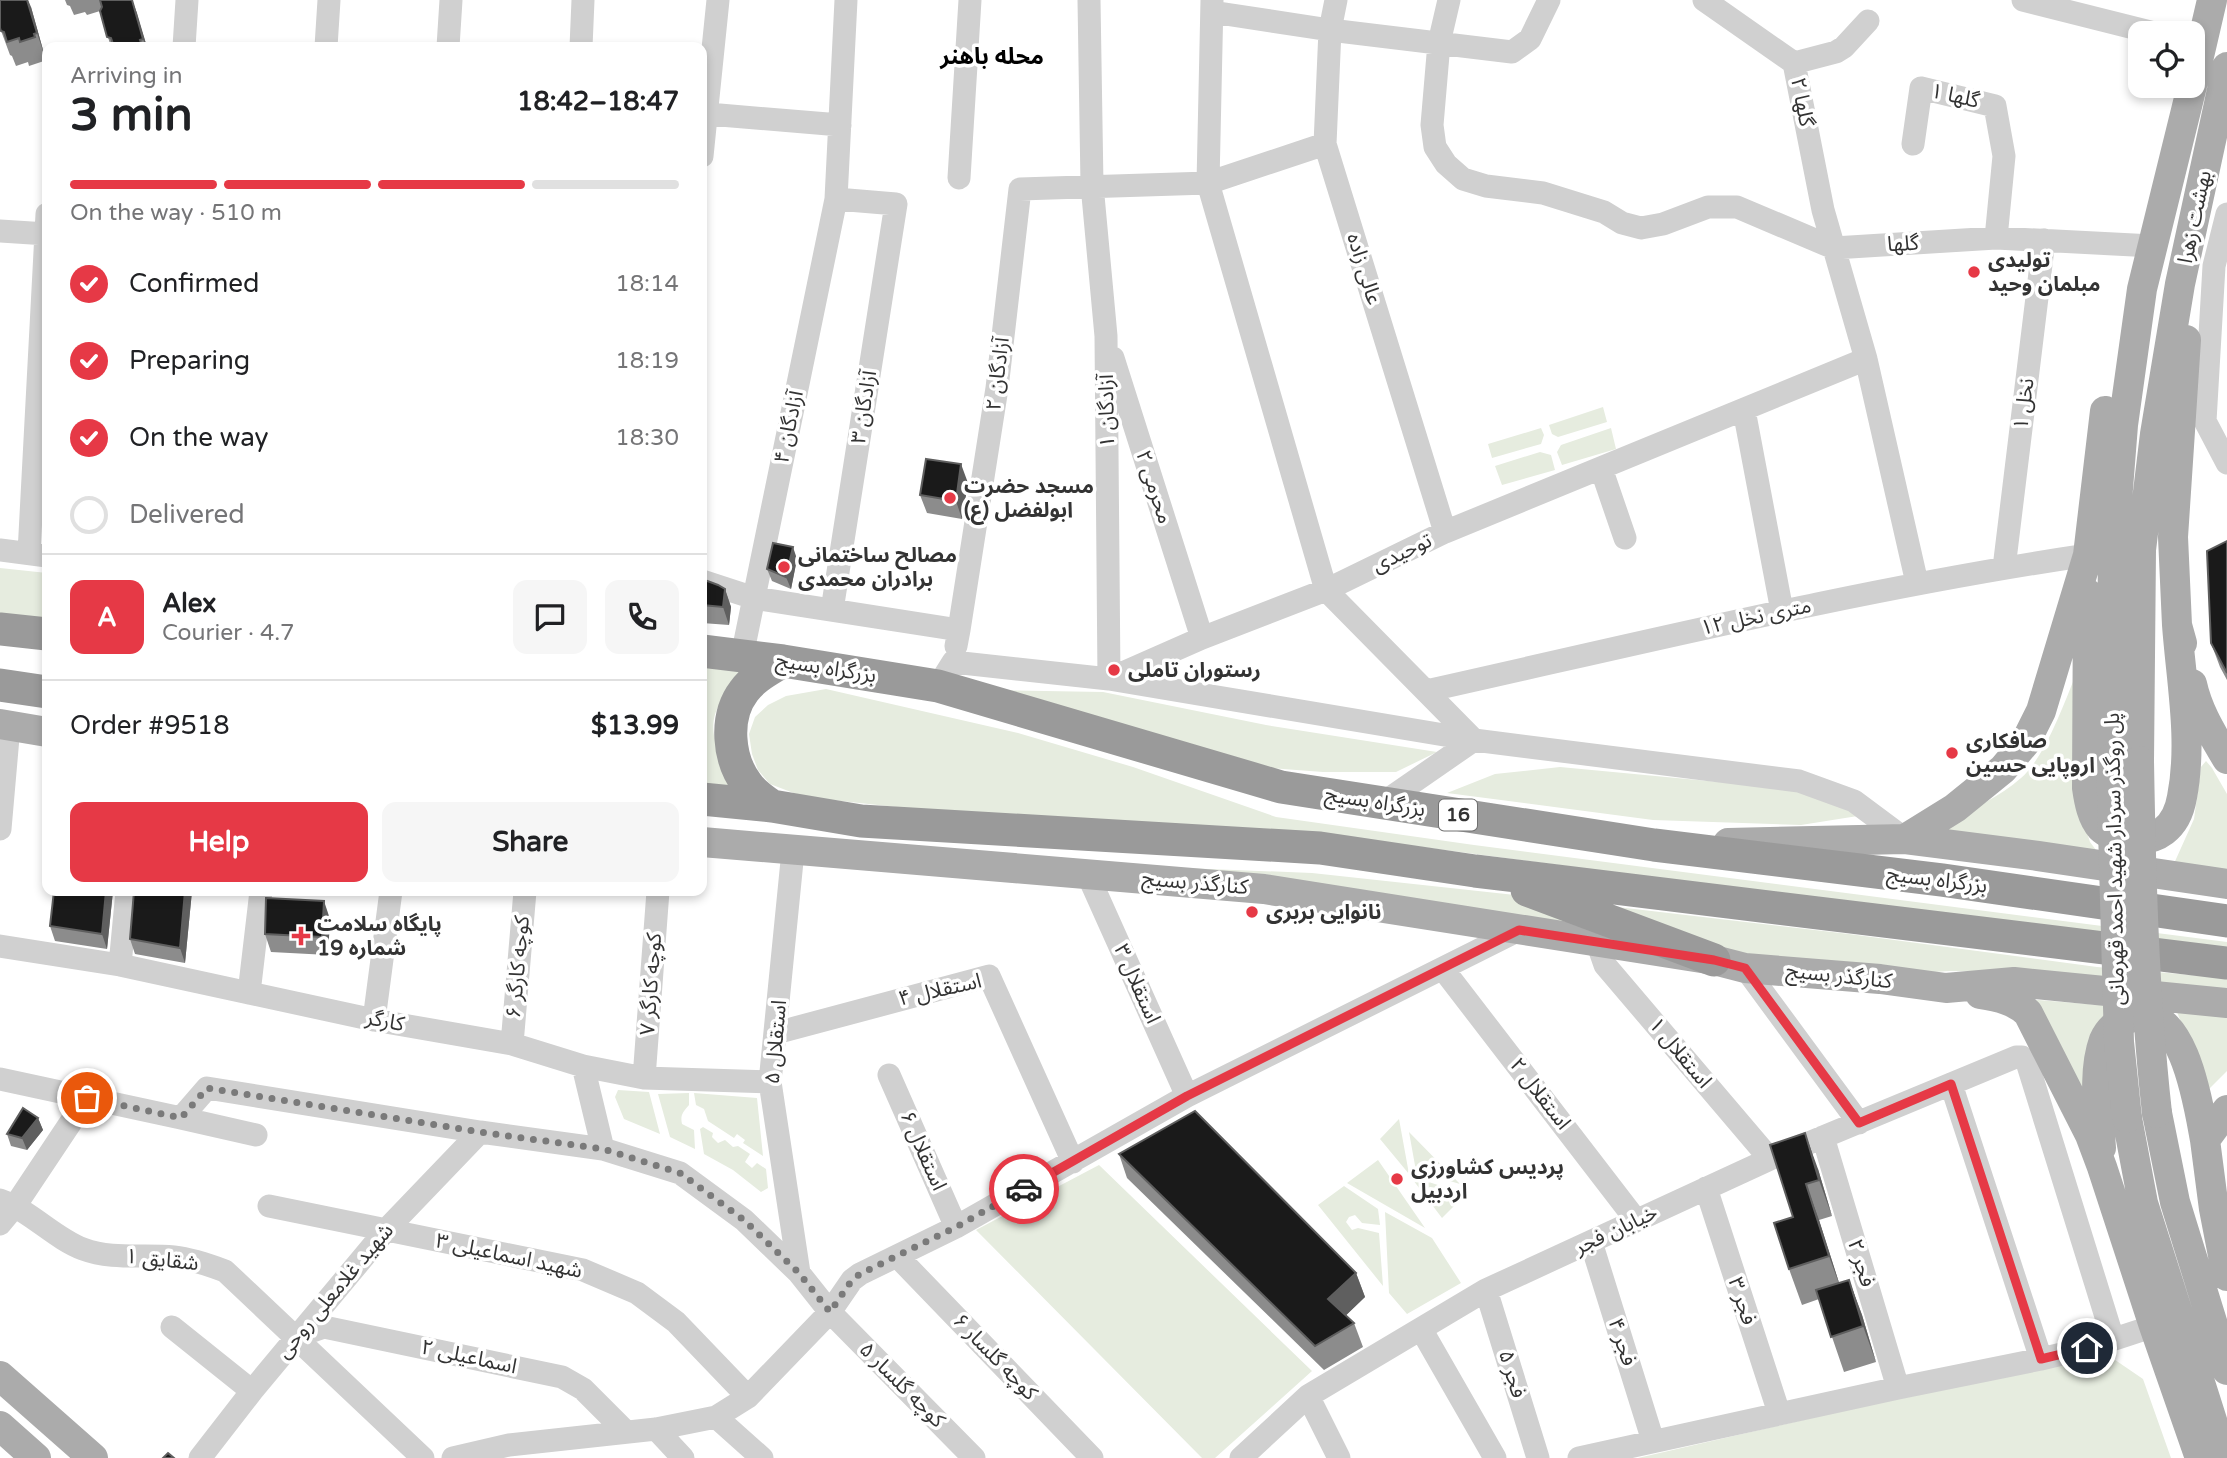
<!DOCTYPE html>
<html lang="en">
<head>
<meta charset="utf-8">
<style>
  :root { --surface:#fff; --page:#f6f6f6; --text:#202124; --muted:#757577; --line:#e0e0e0; --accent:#e63946 }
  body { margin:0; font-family:"Varela Round","Noto Sans Arabic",sans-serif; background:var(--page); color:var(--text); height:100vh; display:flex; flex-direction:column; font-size:26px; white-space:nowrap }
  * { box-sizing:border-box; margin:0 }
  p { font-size:23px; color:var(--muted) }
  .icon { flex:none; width:38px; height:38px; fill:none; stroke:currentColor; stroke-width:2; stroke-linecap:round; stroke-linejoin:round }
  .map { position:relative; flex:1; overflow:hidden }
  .panel { position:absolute; left:42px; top:42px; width:665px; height:854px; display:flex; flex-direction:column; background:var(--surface); border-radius:14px; box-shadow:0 4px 10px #0003 }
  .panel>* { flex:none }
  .controls { position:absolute; left:2128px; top:21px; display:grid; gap:14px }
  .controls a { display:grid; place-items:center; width:77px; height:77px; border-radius:14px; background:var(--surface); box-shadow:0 4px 10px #0003; font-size:35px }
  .pin { position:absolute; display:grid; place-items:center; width:60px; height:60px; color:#fff; margin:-30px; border:4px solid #fff; border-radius:50%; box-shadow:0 2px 7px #0007 }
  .courier { position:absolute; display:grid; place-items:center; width:70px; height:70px; margin:-35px; border:5px solid #e63946; border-radius:50%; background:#fff; color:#222; box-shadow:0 2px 9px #0007 }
  .head em { font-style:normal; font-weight:700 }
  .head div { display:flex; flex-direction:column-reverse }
  .head { display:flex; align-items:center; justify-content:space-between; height:119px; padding:0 28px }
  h1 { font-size:46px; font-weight:700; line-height:52px }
  .bar { display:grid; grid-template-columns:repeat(4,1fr); gap:10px 7px; align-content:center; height:84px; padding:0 28px }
  .bar i { height:9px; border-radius:5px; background:var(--line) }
  .bar .selected { background:var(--accent) }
  .bar p { grid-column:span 4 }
  .line { display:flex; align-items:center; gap:18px; padding:0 28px; border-top:2px solid var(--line) }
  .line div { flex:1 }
  .round { display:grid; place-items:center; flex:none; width:74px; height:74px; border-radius:14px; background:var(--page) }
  ol { padding:0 28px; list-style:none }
  li { display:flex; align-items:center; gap:21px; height:77px }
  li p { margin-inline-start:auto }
  li .icon { padding:7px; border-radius:50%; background:var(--accent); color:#fff; stroke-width:4 }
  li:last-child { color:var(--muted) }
  li i { width:38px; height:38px; border:4px solid var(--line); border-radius:50% }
  .button { display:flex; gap:14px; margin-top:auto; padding:14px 28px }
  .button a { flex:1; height:80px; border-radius:14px; background:var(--accent); color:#fff; font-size:28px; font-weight:700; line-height:80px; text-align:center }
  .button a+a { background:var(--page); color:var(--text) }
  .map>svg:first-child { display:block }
</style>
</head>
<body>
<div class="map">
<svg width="2227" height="1458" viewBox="0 0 2227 1458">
  <rect width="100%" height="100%" fill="#fff"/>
  <!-- green -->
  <path fill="#e6ecdf" d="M1603 407 1607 422 1558 437 1552 434 1549 425Z
    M1541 428 1544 435 1541 444 1492 458 1488 444Z
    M1611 428 1616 449 1562 465 1557 452 1561 445Z
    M1540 452 1551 455 1555 470 1502 485 1495 466Z
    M0 568 47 573V619L0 616Z
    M702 665 750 671C741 680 730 689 723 699 700 729 723 762 737 789L702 785Z
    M2075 677 2083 820 2090 842 2096 850 1945 832 1947 822C1972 809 2000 797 2021 778 2045 757 2063 706 2075 677Z
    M826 689 1018 733 1133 767 1276 817 1474 845 2227 942V953L1339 836 961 814 804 797 770 784 758 770 752 754 749 734 755 717 768 705 786 696Z
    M983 690 1103 692 1266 725 1437 752 1396 772H1323L1269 768Z
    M2206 761 2212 768 2227 794V878L2172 868 2194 819 2201 767Z
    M1560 767 1794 789 1864 815 1801 825 1653 820 1447 793 1495 774Z
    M1107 865 1312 873 1515 895 1592 933Z
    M1600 905 1849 934 2097 967 2227 978V999L2008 972 1950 971 1885 975 1735 955Z
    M2027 999 2112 1006C2093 1037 2080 1054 2085 1093Z
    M2175 1007 2227 1014V1071L2208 1090Z
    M618 1090 649 1092 660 1134 624 1119 615 1097Z
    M689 1093V1105C683 1112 680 1115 682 1124L694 1130 695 1149 670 1137 658 1094Z
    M694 1093 757 1098 763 1156 743 1143 745 1140 737 1134 734 1138 708 1121 704 1109 696 1105Z
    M1399 1119 1409 1174 1380 1139Z
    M703 1127 713 1133 712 1137 718 1143 725 1140 733 1147 738 1146 750 1154 745 1162 752 1168 757 1163 766 1169 768 1188 761 1192 733 1170 704 1154 700 1129Z
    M1409 1132 1460 1184 1416 1171Z
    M1378 1160 1425 1228 1347 1183Z
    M1099 1165 1312 1371 1215 1458H1202L976 1230Z
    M1410 1176 1466 1194 1442 1218Z
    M1344 1186 1378 1209 1380 1225 1362 1223 1355 1215 1349 1217 1346 1222 1352 1230 1358 1228 1379 1233 1383 1286 1318 1205Z
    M1385 1212 1432 1238 1461 1283 1407 1314 1389 1293Z
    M2102 1351 2143 1379 2171 1458H1638Z"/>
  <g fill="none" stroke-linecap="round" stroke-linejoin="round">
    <!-- minor -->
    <path stroke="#d0d0d0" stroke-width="23" d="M1089 0 1092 185 1106 336 1109 679 1474 740 1799 781 1854 801 1905 839
      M1212 0 1208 183 1326 590 1474 740
      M1336 0 1330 30 1325 144 1445 532
      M1449 0 1439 43 1432 125 1435 147 1446 164 1463 179 1486 186 1543 193 1604 212 1622 223 1641 228 1663 224 1708 207H1737L1834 248 1996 238 2153 246
      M1704 0 1794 63 1823 210 1866 359 1917 583
      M2023 0 2154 33
      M1212 12 1330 30 1512 52 1530 39 1549 0
      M184 47 187 0
      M326 47 329 0
      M448 47 451 0
      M581 47 583 0
      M1794 63 1836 52 1844 47 1868 21
      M708 114 840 125
      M1913 144 1921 88 1995 106 2004 156 1996 238
      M702 156 718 0
      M959 178 970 0
      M2227 214 2214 266 2205 421 2227 463
      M0 231 47 234
      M1113 358 1202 638
      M1744 410 1782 611
      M1601 468 1625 538
      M0 550 47 556
      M29 553 47 214
      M2004 568 2044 240
      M702 581 754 598 959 630 956 646
      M832 610 896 204 836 199
      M959 630 997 388 1020 189 1208 183 1325 144
      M742 656 836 199 846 0
      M938 686 953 662 1109 679 1202 638 1326 590 1445 532 1866 359
      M1426 691C1646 642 1865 588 2088 555
      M1383 803 1474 740
      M0 829 9 726
      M793 851 770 1082 799 1273
      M1087 873 1187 1096
      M1597 942 1605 965 1770 1159
      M0 946 120 965 374 1020 512 1044 583 1066 644 1078 770 1082
      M120 965 127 891
      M1745 968 1859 1123
      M1443 969 1636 1220
      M249 993 261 891
      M374 1020 391 891
      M776 1033 989 976 1073 1162
      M512 1044 525 891
      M583 1066 603 1149
      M889 1075 956 1227
      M644 1078 658 891
      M0 1079 181 1118 207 1088 480 1132 603 1149 680 1173 744 1220 799 1273 830 1312 974 1458
      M1951 1084 2041 1359
      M181 1118 256 1135
      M1823 1137 1898 1388
      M1706 1188 1779 1413
      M0 1200C31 1211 54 1238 83 1249 112 1260 144 1254 174 1257 192 1259 209 1265 225 1271L423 1458
      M269 1206 583 1270 637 1293 676 1322 748 1397
      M0 1224 15 1206 87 1098
      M1591 1242 1653 1441
      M897 1256 1092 1458
      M1486 1290 1538 1458
      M172 1327 252 1391
      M1421 1329 1495 1458
      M296 1337 324 1327 562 1377 583 1389 626 1432
      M1308 1396 1339 1458
      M716 1417 762 1458
      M656 1429 683 1458
      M200 1458 252 1391 386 1230 480 1132
      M453 1458 509 1445 656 1429 716 1417 748 1397 830 1312 852 1280 860 1274 956 1227 1187 1096 1519 930
      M1241 1458 1308 1396 1486 1290 1770 1159 2016 1057H2022L2027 1062 2113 1339
      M1579 1458 1898 1388 2041 1359 2087 1348 2154 1326"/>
    <!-- major -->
    <path stroke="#ababab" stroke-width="30" d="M2193 82 2212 0
      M2088 594 2087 788C2089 802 2092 818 2101 828 2108 835 2117 836 2126 838 2157 844 2177 827 2182 797 2193 741 2181 680 2177 625
      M2182 643 2177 625 2173 537 2186 340
      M2192 684C2198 712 2213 735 2227 759
      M0 724 47 732
      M2111 759 2113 552 2123 425 2142 289 2192 86
      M2139 761 2141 550 2155 434 2180 284 2227 67
      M1905 839 1955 808 2003 769 2025 743 2041 711 2088 555 2105 411
      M702 842 1264 889 1714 960 1745 968 1880 979 1946 988 2014 982 2227 1003
      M1728 843 1905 839 2038 856 2227 884
      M1980 994C1999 997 2014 1000 2028 1013L2090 1135 2102 1167 2154 1326 2200 1458
      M2227 1110 2205 1140 2214 1209 2227 1276
      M2157 1113 2175 1202 2227 1370
      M2127 1118 2143 1203 2224 1458
      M2101 1148C2099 1114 2092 1073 2104 1040 2110 1027 2119 1021 2133 1017 2184 1002 2199 1108 2205 1140
      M0 1376 93 1458
      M0 1426 36 1458"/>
    <!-- highway -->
    <path stroke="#9a9a9a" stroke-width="33" d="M0 629 47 634
      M702 651 783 661 938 686 1281 787 1654 845 1942 880 2227 921
      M0 685 47 692
      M702 799 772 806 861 821 1320 848 1475 871 2227 963
      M772 806C763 800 753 793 747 784 728 759 724 717 744 691 754 677 769 670 783 661
      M1527 890 1714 960"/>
    <!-- major-bridge -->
    <path stroke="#ababab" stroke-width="30" d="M2111 759 2119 1042 2127 1118
      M2139 761C2141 879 2144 996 2157 1113"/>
  </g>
  <!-- wall -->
  <path fill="#8c8c8c" d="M65 0H132L147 47H111L100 11 87 15 85 12 74 15 70 6 67 5Z
    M31 7 45 57 43 58 44 61 29 66 28 62 16 66 12 56 10 55 0 28Z
    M968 483 962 519 927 513 920 495Z
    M2227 541V680L2220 667 2211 643Z
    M797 559 791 589 772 581 767 569Z
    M702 579 725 589 731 607 729 625 702 623Z
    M113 891 107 949 55 941 50 926Z
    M192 891 185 963 135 954 130 939Z
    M330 919 328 955 271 952 265 934Z
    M38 1118 43 1130 27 1150 11 1146 7 1134Z
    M1770 1145 1818 1169 1832 1216 1819 1220 1839 1283 1849 1280 1862 1315 1876 1362 1844 1372 1819 1299 1802 1305 1789 1269 1793 1217Z
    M1119 1154 1356 1273 1365 1297 1346 1315 1354 1323 1363 1347 1324 1370 1127 1178Z"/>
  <!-- shaded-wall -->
  <path fill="#5f5f5f" d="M27 0H28L31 7 45 57 37 33Z
    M132 0 137 13 147 47H146L143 39Z
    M961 464 968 483 962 519 956 501Z
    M793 547 797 559 791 589 786 577Z
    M725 589 731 607 729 625 723 607Z
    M106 891H113L107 949 102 934Z
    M185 891H192L185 963 180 948Z
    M324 901 330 919 328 955 322 937Z
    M38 1118 43 1130 27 1150 22 1138Z
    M1805 1133 1818 1169 1832 1216 1819 1180Z
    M1806 1184 1819 1220 1842 1292 1829 1256Z
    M1356 1273 1365 1297 1337 1324 1328 1299Z
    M1849 1280 1862 1315 1876 1362 1863 1326Z"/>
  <!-- building -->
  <path fill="#1a1a1a" stroke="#5f5f5f" stroke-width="2" d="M0 0H27L37 33 34 34 35 37 20 42 19 38 7 42 4 32 1 31 0 28Z
    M100 0H132L143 39 140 40 141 43 128 47 126 44 114 47 111 38 107 37 100 11 102 7Z
    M926 459 961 464 956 501 920 495Z
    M2227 541V673L2211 643 2207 551Z
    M773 543 793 547 786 577 767 569Z
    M702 579 718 585 725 589 723 607 702 605Z
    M54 891H106L102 934 50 926Z
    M134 891H185L180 948 130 939Z
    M266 898 324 901 322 937 265 934Z
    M23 1108 38 1118 22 1138 7 1134Z
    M1195 1111 1356 1273 1328 1299 1354 1323 1315 1346 1119 1154Z
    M1805 1133 1819 1180 1806 1184 1829 1256 1789 1269 1774 1223 1793 1217 1770 1145Z
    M1849 1280 1863 1326 1831 1337 1816 1290Z
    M168 1453 174 1458H163Z"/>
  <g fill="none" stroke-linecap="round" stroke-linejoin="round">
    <!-- done -->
    <path stroke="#7a7a7a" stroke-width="7" stroke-dasharray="0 12.6" d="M87 1098 181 1118 207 1088 480 1132 603 1149 680 1173 744 1220 799 1273 830 1312 852 1280 860 1274 956 1227 1024 1189"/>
    <!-- route -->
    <path stroke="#e63946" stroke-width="9" d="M1024 1189 1187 1096 1519 930 1714 960 1745 968 1859 1123 1951 1084 2041 1359 2087 1348"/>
  </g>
  <!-- markers -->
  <g fill="#e63946" stroke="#fff" stroke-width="2.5">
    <circle cx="1974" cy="272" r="7"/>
    <circle cx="950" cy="498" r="7"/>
    <circle cx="784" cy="567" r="7"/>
    <circle cx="1114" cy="670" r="7"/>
    <circle cx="1952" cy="753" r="7"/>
    <circle cx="1252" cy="912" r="7"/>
    <path d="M297.5 925.5h7v7h7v7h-7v7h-7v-7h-7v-7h7z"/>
    <circle cx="1397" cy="1179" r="7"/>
  </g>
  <g text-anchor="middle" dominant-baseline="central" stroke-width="7" stroke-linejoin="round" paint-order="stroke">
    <!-- shield labels -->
    <rect fill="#fff" stroke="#707070" stroke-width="2" x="1439" y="799.5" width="38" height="31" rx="5"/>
    <g font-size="19" font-weight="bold" fill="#333">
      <text x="1458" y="815">16</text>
    </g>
    <!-- street labels -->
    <g font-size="21" fill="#333" stroke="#fff">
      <text transform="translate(1955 96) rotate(13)">گلها ۱</text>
      <text transform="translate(1802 102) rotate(79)">گلها ۲</text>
      <text transform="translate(2195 217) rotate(-78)">بهشت زهرا</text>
      <text transform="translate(1903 244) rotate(-3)">گلها</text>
      <text transform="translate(1364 269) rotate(73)">عالی زاده</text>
      <text transform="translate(998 374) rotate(-83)">آزادگان ۲</text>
      <text transform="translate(2024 404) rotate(-83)">نخل ۱</text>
      <text transform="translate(864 407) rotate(-81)">آزادگان ۳</text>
      <text transform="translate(1107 411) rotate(-91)">آزادگان ۱</text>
      <text transform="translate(789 427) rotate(-78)">آزادگان ۴</text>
      <text transform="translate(1154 487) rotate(72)">محرمی ۲</text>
      <text transform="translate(1402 553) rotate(-26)">توحیدی</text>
      <text transform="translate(1756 617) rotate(-12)">۱۲ متری نخل</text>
      <text transform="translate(826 668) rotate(9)">بزرگراه بسیج</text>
      <text transform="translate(1375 802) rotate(9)">بزرگراه بسیج</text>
      <text transform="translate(2115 859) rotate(-91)">پل روگذر سردار شهید احمد قهرمانی</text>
      <text transform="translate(1937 880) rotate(7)">بزرگراه بسیج</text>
      <text transform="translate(1195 883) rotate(5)">کنارگذر بسیج</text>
      <text transform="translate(518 967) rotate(-85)">کوچه کارگر ۶</text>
      <text transform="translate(1839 976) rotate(6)">کنارگذر بسیج</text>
      <text transform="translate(651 984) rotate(-86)">کوچه کارگر ۷</text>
      <text transform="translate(1137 984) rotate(66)">استقلال ۳</text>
      <text transform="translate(940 990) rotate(-13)">استقلال ۴</text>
      <text transform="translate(385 1021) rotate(11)">کارگر</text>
      <text transform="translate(776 1042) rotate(-85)">استقلال ۵</text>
      <text transform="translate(1680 1053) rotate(50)">استقلال ۱</text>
      <text transform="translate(1540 1094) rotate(52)">استقلال ۲</text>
      <text transform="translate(923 1151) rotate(66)">استقلال ۶</text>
      <text transform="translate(1616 1230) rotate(-25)">خیابان فجر</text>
      <text transform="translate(509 1256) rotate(12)">شهید اسماعیلی ۳</text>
      <text transform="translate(162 1260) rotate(6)">شقایق ۱</text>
      <text transform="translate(1861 1263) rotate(73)">فجر ۲</text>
      <text transform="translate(335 1291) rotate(-50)">شهید غلامعلی روحی</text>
      <text transform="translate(1742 1301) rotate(72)">فجر ۳</text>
      <text transform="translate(1622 1342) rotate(72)">فجر ۴</text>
      <text transform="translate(469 1357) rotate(12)">اسماعیلی ۲</text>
      <text transform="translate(995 1357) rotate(46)">کوچه گلسار ۶</text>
      <text transform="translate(1512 1374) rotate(73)">فجر ۵</text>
      <text transform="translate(902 1385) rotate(45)">کوچه گلسار ۵</text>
    </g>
    <!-- poi labels -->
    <g font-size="21" font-weight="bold" fill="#333" stroke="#fff" text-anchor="start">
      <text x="1988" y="260">تولیدی<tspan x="1988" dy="24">مبلمان وحید</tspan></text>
      <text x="964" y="486">مسجد حضرت<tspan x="964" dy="24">ابولفضل (ع)</tspan></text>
      <text x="798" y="555">مصالح ساختمانی<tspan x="798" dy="24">برادران محمدی</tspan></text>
      <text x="1128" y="670">رستوران تاملی</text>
      <text x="1966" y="741">صافکاری<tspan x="1966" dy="24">اروپایی حسین</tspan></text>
      <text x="1266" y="912">نانوایی بربری</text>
      <text x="317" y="924">پایگاه سلامت<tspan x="317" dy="24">شماره 19</tspan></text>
      <text x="1411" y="1167">پردیس کشاورزی<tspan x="1411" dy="24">اردبیل</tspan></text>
    </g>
    <!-- neighbourhood labels -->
    <g font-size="23" font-weight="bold" fill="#000" stroke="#fff">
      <text x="992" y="57">محله باهنر</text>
    </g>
  </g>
</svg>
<div class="controls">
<a><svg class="icon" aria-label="locate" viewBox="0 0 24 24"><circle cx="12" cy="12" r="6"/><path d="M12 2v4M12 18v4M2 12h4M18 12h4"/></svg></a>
</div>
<div class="pin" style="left:87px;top:1098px;background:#ea580c"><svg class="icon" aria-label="bag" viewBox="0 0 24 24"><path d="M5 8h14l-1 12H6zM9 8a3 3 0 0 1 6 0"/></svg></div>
<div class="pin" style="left:2087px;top:1348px;background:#1f2937"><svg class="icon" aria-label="home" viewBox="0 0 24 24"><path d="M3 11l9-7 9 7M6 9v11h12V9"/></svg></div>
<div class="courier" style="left:1024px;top:1189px"><svg class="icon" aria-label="car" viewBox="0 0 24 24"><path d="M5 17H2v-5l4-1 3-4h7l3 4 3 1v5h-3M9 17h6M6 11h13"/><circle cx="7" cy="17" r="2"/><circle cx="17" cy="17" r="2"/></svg></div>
<section class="panel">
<div class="head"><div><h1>3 min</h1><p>Arriving in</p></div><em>18:42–18:47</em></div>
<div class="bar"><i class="selected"></i><i class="selected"></i><i class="selected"></i><i></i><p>On the way · 510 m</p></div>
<ol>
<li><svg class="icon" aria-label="check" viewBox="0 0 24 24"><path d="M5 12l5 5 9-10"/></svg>Confirmed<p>18:14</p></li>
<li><svg class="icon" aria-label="check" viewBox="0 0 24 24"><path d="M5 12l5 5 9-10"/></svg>Preparing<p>18:19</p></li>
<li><svg class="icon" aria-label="check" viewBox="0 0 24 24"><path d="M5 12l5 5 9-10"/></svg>On the way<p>18:30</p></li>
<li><i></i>Delivered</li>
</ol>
<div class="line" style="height:126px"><b class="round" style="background:var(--accent);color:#fff">A</b><div><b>Alex</b><p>Courier · 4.7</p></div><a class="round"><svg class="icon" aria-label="chat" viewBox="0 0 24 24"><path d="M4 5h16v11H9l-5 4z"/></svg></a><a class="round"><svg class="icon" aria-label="phone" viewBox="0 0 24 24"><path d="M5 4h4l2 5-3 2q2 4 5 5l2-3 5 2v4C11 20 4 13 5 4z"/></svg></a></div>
<div class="line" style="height:91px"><div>Order #9518</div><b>$13.99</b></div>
<div class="button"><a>Help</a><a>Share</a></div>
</section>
</div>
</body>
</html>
